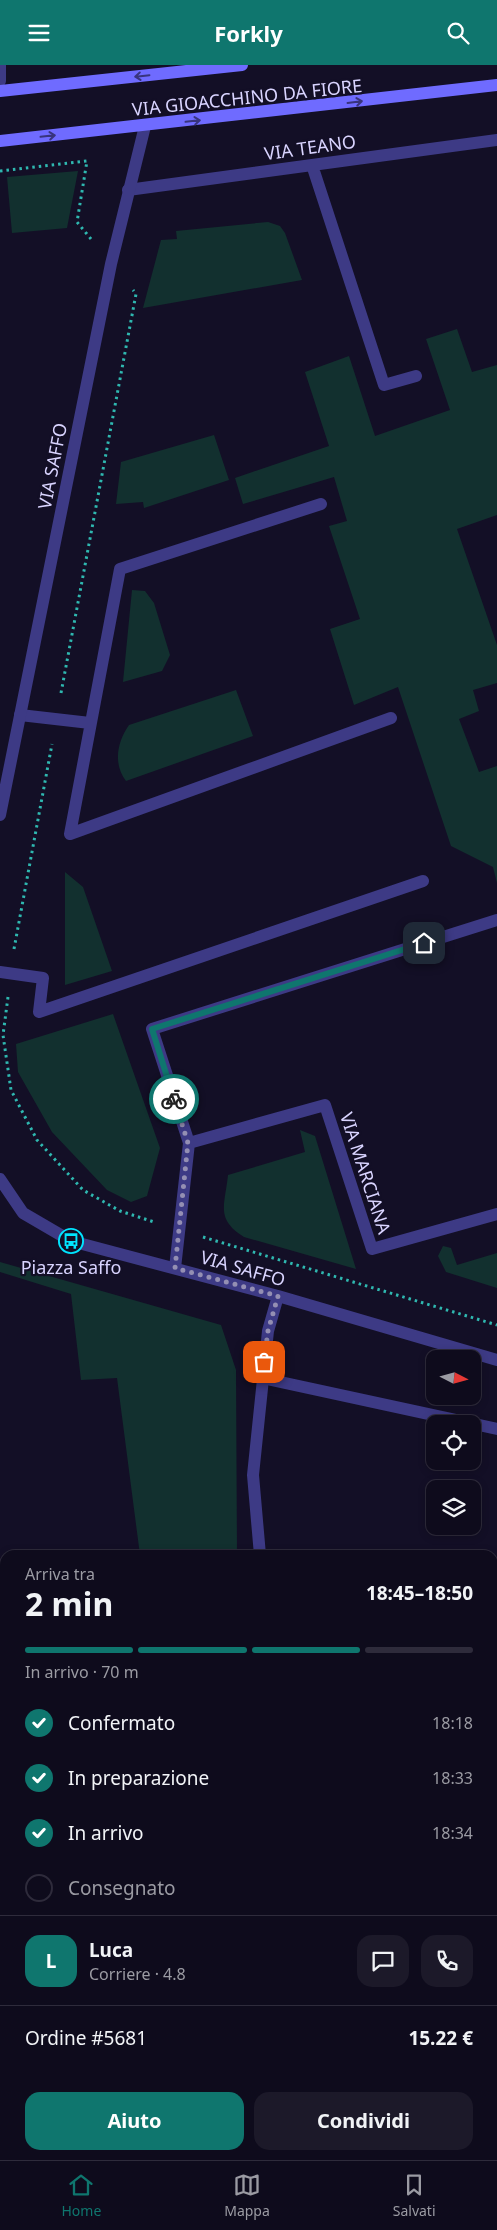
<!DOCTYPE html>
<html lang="it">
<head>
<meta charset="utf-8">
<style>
  :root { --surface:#0e0b1c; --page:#1c1929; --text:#f1f3f6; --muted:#9b9ba3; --line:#2e2b3b; --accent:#0f766e }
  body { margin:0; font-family:"Noto Sans",sans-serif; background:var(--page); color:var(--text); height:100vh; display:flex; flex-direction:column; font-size:19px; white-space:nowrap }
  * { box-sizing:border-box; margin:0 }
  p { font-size:16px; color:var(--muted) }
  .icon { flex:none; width:28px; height:28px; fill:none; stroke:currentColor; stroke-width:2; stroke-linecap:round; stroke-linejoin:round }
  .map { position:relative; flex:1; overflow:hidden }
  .details { position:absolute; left:0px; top:1485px; width:498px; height:610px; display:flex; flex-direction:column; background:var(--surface); border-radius:15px 15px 0 0; box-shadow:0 2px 8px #0003,0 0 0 1px var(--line) }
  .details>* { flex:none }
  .needle { width:32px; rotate:96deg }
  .controls { position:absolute; left:426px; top:1285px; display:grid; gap:10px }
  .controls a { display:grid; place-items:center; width:55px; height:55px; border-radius:10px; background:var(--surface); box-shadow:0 2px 8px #0003,0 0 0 1px var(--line); font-size:25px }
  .pin { position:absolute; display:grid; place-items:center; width:42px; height:42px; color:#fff; margin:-21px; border-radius:10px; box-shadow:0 2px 8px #0006 }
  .courier { position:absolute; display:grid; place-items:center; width:50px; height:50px; margin:-25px; border:4px solid #0f766e; border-radius:50%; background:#fff; color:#222; box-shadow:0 1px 6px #0007 }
  .headline em { font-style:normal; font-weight:700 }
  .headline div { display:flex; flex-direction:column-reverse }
  .headline { display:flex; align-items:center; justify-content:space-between; height:85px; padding:0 25px }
  h1 { font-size:32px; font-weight:700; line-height:38px }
  .bar { display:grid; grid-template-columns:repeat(4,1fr); gap:8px 5px; align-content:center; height:60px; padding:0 25px }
  .bar i { height:6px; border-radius:4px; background:var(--line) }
  .bar .on { background:var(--accent) }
  .bar p { grid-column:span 4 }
  .line { display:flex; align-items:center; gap:12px; padding:0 25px; border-top:1px solid var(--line) }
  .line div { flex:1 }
  .round { display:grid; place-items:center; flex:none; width:52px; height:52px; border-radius:15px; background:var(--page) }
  ol { padding:0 25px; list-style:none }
  li { display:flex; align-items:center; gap:15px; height:55px }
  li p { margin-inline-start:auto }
  li .icon { padding:5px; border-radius:50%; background:var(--accent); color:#fff; stroke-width:4 }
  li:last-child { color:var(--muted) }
  li i { width:28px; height:28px; border:2px solid var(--line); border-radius:50% }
  .action { display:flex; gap:10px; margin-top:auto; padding:10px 25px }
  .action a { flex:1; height:58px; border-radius:15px; background:var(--accent); color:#fff; font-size:20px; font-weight:700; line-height:58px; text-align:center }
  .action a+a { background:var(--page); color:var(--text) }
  header { display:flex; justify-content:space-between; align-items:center; height:65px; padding:0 25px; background:var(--accent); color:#fff; font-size:22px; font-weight:700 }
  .tabs { display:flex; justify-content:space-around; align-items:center; height:70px; border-top:1px solid var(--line); background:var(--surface); font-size:14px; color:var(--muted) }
  .tabs a { display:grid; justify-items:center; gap:2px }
  .tabs .on { color:var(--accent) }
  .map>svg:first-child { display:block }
</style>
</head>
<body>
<header><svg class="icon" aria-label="menu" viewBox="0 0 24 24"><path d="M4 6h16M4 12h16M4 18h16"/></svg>Forkly<svg class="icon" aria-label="search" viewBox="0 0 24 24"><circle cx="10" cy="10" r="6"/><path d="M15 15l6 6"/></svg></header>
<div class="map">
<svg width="497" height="2095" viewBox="0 0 497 2095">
  <rect width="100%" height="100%" fill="#130f26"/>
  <!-- green -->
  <path fill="#12302f" d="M78 106 67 163 12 168 7 112Z
    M268 157 280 161 285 168 302 215 143 243 161 175 177 174 176 166Z
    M457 264 472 307 497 300V450L457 464 497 580V618L473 625 479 646 459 654 479 707 497 701V818L493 802 451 781 398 622 354 640 330 564 360 554 329 461 347 456 334 412 243 439 235 413 329 381 305 307 349 291 375 371 450 345 426 274Z
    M214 370 229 415 144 443 143 437 116 439 121 397Z
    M132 525 145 526 154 538 170 590 162 606 123 617Z
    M236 625 253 671 126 716C113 699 117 677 129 660Z
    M65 807 83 822 112 906 65 920Z
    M113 949 160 1083 147 1131 131 1137 107 1125 52 1067 18 1007 16 979Z
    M300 1065 315 1071 356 1204 244 1172C215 1154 225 1140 228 1110L305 1087Z
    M443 1181 451 1183 457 1200 497 1188V1223L446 1207 438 1191Z
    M0 1197 221 1260 236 1305 237 1490H140L117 1313 81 1315 71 1229 0 1207Z
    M5 1687V1728L0 1729V1688Z
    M493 1985H497V2095H0V2009H5V2090H492Z"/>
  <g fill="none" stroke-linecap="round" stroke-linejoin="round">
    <!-- path -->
    <path stroke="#2fb8b0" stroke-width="3" stroke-dasharray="2.5 4" stroke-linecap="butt" d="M0 106 87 96 77 157 91 174
      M61 628 136 229 133 225
      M14 884 52 679
      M8 932 3 970 11 1025 37 1075 83 1125 120 1146 154 1157
      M203 1172 497 1260"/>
    <!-- lane -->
    <path stroke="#3d3a85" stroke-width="12" d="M0 16V0
      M312 100 384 320 416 311
      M128 125 497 75
      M321 439 120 504 70 769 391 653
      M20 650 90 658
      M0 907 43 913 39 947 423 816
      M189 1078 152 964 497 855
      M175 1203 189 1078 325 1040 372 1184 497 1149
      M262 1313 497 1364
      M492 1953H497
      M0 1974 5 1973"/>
    <!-- street -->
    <path stroke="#3d3a85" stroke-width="12" d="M0 750 111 199 145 61
      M0 1114 23 1148 71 1176 278 1231 497 1295
      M260 1490 253 1410 268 1266 278 1231"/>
    <!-- secondary -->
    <path stroke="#6f6bff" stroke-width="12" d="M0 26 242 0
      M0 76 497 20"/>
  </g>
  <!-- one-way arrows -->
  <defs><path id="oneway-shaft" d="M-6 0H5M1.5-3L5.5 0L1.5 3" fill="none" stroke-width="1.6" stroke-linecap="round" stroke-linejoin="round" transform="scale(1.25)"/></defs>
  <g stroke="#38347d">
    <use href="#oneway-shaft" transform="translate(142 11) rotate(174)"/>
    <use href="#oneway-shaft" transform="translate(355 37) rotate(-7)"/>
    <use href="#oneway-shaft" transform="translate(193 56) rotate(-6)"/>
    <use href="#oneway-shaft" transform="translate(48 71) rotate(-6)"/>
  </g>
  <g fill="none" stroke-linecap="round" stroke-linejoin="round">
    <!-- done -->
    <path stroke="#948fb3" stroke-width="5" stroke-dasharray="0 9" d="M174 1034 188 1078 175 1203 278 1231 268 1266 264 1297"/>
    <!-- route -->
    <path stroke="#0f766e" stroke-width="6" d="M174 1034 152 964 424 878"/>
  </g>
  <!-- icons -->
  <defs>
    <symbol id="bus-ring" viewBox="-11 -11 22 22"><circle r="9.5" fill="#130f26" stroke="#00e5ff" stroke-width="1.5"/><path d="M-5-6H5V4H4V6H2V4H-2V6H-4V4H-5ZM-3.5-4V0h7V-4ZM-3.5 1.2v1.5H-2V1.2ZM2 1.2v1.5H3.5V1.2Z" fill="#00e5ff"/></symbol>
  </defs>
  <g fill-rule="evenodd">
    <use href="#bus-ring" x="57" y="1162" width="28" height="28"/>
  </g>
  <g text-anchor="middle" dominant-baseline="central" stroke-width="4.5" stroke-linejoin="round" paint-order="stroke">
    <!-- street labels -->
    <g font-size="18" fill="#d9d4ff" stroke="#130f26">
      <text transform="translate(247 32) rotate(-6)">VIA GIOACCHINO DA FIORE</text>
      <text transform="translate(310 82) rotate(-8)">VIA TEANO</text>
      <text transform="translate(52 401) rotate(-79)">VIA SAFFO</text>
      <text transform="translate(366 1108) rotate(72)">VIA MARCIANA</text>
      <text transform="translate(243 1203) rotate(16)">VIA SAFFO</text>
    </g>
    <!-- poi labels -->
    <g font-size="18" fill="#d9d4ff" stroke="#130f26">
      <text x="71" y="1202">Piazza Saffo</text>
    </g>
  </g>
</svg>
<div class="controls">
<a><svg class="needle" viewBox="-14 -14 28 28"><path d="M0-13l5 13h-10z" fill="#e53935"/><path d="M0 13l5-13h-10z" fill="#9b9ba3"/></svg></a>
<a><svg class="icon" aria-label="locate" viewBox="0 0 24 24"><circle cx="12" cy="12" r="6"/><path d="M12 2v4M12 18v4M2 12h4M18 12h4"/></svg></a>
<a><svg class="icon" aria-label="layers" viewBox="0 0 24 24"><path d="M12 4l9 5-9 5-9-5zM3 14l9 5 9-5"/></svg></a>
</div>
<div class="pin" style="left:264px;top:1297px;background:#ea580c"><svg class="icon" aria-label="bag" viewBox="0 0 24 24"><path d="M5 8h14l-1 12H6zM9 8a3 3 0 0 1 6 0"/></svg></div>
<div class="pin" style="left:424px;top:878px;background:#1f2937"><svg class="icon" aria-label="home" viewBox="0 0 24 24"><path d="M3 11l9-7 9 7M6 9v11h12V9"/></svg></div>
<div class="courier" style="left:174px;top:1034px"><svg class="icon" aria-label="bike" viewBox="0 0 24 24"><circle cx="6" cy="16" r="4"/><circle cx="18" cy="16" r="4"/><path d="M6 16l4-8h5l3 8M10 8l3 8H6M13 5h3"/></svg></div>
<section class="details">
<div class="headline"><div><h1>2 min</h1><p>Arriva tra</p></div><em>18:45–18:50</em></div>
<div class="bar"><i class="on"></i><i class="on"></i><i class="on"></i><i></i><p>In arrivo · 70 m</p></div>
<ol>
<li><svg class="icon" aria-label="check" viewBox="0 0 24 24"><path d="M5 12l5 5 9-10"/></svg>Confermato<p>18:18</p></li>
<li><svg class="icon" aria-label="check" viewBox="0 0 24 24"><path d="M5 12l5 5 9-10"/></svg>In preparazione<p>18:33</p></li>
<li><svg class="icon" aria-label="check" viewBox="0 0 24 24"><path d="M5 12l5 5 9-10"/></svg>In arrivo<p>18:34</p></li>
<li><i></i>Consegnato</li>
</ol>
<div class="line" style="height:90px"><b class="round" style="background:var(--accent);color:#fff">L</b><div><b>Luca</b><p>Corriere · 4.8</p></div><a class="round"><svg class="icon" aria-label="chat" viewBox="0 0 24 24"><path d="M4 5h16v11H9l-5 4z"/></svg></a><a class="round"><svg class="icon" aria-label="phone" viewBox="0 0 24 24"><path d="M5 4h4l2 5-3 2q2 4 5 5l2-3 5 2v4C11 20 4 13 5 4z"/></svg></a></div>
<div class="line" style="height:65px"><div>Ordine #5681</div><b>15.22 €</b></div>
<div class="action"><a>Aiuto</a><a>Condividi</a></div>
</section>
</div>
<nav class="tabs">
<a class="on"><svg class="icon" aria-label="home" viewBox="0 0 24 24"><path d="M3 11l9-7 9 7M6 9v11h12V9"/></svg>Home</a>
<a><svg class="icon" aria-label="map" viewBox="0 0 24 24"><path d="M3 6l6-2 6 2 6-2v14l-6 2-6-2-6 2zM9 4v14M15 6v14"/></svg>Mappa</a>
<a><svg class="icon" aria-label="saved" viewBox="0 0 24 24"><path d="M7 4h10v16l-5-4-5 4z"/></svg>Salvati</a>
</nav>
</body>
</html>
